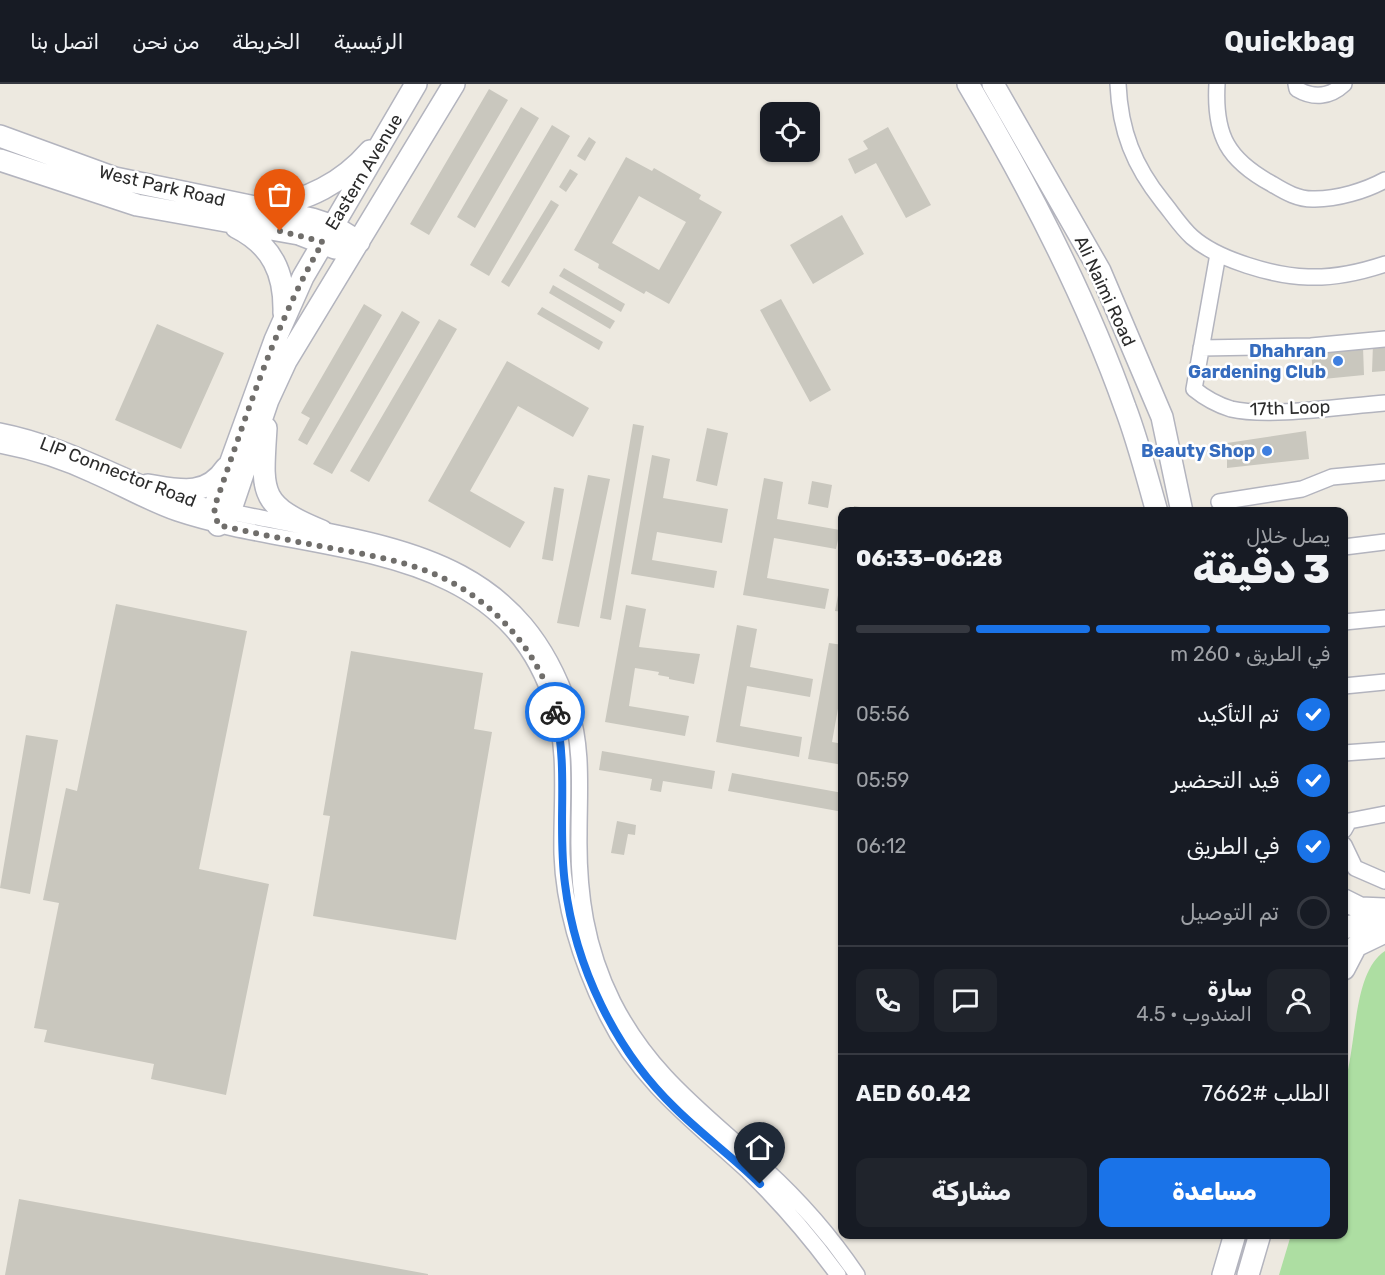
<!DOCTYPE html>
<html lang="ar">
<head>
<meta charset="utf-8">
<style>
  :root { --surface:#171b24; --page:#20242c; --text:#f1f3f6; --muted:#9ea1a6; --line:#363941; --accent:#1a73e8 }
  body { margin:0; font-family:Rubik,"Noto Sans Arabic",sans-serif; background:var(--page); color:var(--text); direction:rtl; height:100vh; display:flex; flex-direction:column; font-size:22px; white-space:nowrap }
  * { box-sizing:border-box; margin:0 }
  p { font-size:20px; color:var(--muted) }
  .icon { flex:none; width:33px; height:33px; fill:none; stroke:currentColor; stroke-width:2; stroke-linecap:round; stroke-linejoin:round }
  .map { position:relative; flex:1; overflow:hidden; direction:ltr }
  .panel { position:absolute; left:838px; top:423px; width:510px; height:732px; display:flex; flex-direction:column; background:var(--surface); border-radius:12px; box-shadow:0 2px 4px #0004; direction:rtl }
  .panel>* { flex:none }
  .buttons { position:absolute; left:760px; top:18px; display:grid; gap:12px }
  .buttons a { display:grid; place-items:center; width:60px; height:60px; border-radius:12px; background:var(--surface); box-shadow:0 2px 4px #0004; font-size:30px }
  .pin { position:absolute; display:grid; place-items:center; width:51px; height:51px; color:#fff; margin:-62px -26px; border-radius:50% 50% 50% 0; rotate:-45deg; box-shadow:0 0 6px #0007 }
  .pin .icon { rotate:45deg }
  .courier { position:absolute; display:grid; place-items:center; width:60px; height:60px; margin:-30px; border:4px solid #1a73e8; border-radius:50%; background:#fff; color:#222; box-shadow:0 2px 8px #0007 }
  .summary em { font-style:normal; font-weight:800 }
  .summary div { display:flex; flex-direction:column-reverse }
  .summary { display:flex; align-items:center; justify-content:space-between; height:102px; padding:0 18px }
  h1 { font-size:39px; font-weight:800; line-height:45px }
  .bar { display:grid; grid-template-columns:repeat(4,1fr); gap:9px 6px; align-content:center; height:72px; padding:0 18px }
  .bar i { height:8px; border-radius:4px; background:var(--line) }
  .bar .active { background:var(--accent) }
  .bar p { grid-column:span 4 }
  .line { display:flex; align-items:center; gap:15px; padding:0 18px; border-top:2px solid var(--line) }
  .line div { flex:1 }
  .round { display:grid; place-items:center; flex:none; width:63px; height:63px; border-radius:12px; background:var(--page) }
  ol { padding:0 18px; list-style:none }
  li { display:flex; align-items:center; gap:18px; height:66px }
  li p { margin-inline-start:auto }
  li .icon { padding:6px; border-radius:50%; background:var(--accent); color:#fff; stroke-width:4 }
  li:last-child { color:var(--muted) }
  li i { width:33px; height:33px; border:3px solid var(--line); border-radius:50% }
  .button { display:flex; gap:12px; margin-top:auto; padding:12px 18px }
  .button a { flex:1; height:69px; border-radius:12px; background:var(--accent); color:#fff; font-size:24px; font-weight:800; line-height:69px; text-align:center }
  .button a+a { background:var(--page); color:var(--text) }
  header { display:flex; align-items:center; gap:36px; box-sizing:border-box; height:84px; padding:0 30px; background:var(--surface); border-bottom:2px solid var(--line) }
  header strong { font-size:28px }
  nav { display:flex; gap:33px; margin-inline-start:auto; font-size:21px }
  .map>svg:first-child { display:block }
</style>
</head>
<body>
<header>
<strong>Quickbag</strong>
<nav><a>الرئيسية</a><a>الخريطة</a><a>من نحن</a><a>اتصل بنا</a></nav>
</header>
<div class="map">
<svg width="1385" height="1191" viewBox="0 0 1385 1191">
  <rect width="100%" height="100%" fill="#ede9e0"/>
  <!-- green -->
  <path fill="#addea2" d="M1385 867V1191H1279L1291 1151 1344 1150V1001C1357 964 1352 888 1385 867Z"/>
  <!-- building -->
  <path fill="#c9c7be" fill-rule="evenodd" d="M489 5 508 16 429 151 410 140Z
    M521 23 539 34 475 144 457 133Z
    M552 41 570 52 489 192 470 181Z
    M888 43 931 121 906 134 876 79 855 90 848 75 868 65 863 57Z
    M589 53 596 58 585 77 577 72Z
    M626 73 652 87 654 84 701 111 699 115 722 128 669 220 646 207 644 210 598 184 599 180 574 166ZM639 112 686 138 659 186 612 159Z
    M570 85 578 90 566 108 559 103Z
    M551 116 559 121 509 203 501 198Z
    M842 131 864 170 813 200 790 161Z
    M564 184 625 220 621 228 559 192Z
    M553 201 615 237 610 245 549 209Z
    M781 215 831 306 810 318 760 226Z
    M364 220 382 231 307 361 298 356 310 334 301 329Z
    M542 223 603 258 599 266 537 230Z
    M402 227 420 238 332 390 313 380Z
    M439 235 457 245 369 398 350 387Z
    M157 240 224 269 181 365 115 336Z
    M1373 260H1385V287L1372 288Z
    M1311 262 1363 263 1364 291 1313 296Z
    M507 277 589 324 573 353 518 322 470 407 525 438 510 464 428 417Z
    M633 340 644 342 611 536 600 534Z
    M707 344 728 349 717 402 696 397Z
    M1306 347 1309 375 1227 384V359Z
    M652 371 670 375 663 414 728 425 722 459 657 448 652 476 717 487 714 504 631 490Z
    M588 391 610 395 579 543 557 539Z
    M764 394 783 398 777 435 840 446 836 465 774 454 767 494 829 505 825 525 743 511Z
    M812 397 832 401 828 424 808 420Z
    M554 403 564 405 553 477 542 475Z
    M854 422 872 425 871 428H853Z
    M842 490H843V528L835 527Z
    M116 520 247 547 199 785 269 800 226 1011 151 995 154 980 44 958 47 946 34 944 59 819 43 816 66 704 77 707Z
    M626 521 646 525 639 563 700 570 694 600 669 595V593L658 591 659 588 635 584 629 622 689 632 685 652 605 638Z
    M737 541 757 545 750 583 813 595 810 613 747 602 740 642 802 653 799 673 716 658Z
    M829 559 843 561V620L839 619 832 658 843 660V681L808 675Z
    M351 567 483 589 474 645 492 648 456 856 313 832 330 732 323 731Z
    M26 651 58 656 30 810 0 804Z
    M602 667 715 687 712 705 663 697 661 708 650 706 652 695 599 686Z
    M732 689 843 709V728L728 707Z
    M617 737 636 741 635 751 628 750 624 771 611 769Z
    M19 1115 428 1190V1191H5Z"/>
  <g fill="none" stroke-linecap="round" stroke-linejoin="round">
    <defs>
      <path id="minor" d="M1118 0C1120 47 1134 82 1163 118 1172 129 1181 143 1192 153 1218 176 1274 192 1308 193 1334 194 1361 188 1385 180
        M1217 0C1214 52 1228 76 1272 100 1285 108 1299 116 1315 115 1337 115 1365 107 1385 96
        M1296 0 1297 5C1314 15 1330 13 1344 0
        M1218 170 1194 305C1205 314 1218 321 1231 325 1269 334 1344 322 1385 319
        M1201 264 1311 262 1385 255
        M0 347C67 360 123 395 187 417 213 425 240 430 266 435 400 462 520 474 570 624 583 664 579 707 579 750 578 809 586 864 613 918 651 993 706 1030 765 1085 798 1115 832 1154 857 1191
        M0 361C32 367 64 377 93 391 121 403 148 419 177 429 311 474 501 452 553 620 568 668 561 720 562 770 564 828 582 881 608 933 640 998 696 1039 748 1087 781 1119 811 1154 838 1191
        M1219 418 1302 405 1332 393 1385 388
        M1344 463 1385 458
        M1344 538 1385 534
        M1344 602 1385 598
        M1344 669 1385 666
        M1344 746 1349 737 1385 730
        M1344 761 1355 784 1385 797"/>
      <path id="secondary" d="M968 0C1029 103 1085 210 1125 323 1138 357 1147 393 1157 428
        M993 0 1100 187 1162 333 1182 428
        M0 52 115 94 312 135 333 142 359 158
        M0 76 137 121 299 150 335 164
        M266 119C304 121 345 96 370 67
        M236 143C272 161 285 189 284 229
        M266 344C262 409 258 421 322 447
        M148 401C178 406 206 414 226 384
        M218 441 230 428 268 316 286 277 454 0
        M218 441 214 424 275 256 303 193 416 0
        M1344 816 1360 824 1385 825
        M1344 844 1385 833
        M1344 885 1356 862 1385 848
        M1223 1191 1235 1150
        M1248 1191 1260 1150"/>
    </defs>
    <!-- minor casing -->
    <use href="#minor" stroke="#b3b4be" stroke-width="18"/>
    <!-- secondary casing -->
    <use href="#secondary" stroke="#b3b4be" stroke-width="24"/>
    <!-- minor -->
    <use href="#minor" stroke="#fff" stroke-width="15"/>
    <!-- secondary -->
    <use href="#secondary" stroke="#fff" stroke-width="21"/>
  </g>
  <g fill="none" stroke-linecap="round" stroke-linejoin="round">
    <!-- done -->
    <path stroke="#706e6b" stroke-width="6" stroke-dasharray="0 10.8" d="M280 147 323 158C274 241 246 334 214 424L218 441C255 449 292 457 330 464 364 470 400 476 432 489 490 513 540 566 555 628"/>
    <!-- route -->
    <path stroke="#1a73e8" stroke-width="8" d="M555 628C569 685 557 742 565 800 575 882 615 966 675 1024 702 1051 733 1073 760 1100"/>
  </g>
  <!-- markers -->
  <g fill="#3f7fe0" stroke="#fff" stroke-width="2">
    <circle cx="1338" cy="277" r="6"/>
    <circle cx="1267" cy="367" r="6"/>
  </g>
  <g text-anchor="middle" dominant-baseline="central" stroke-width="5" stroke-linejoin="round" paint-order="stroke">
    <!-- street labels -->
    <g font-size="18" fill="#2c2c2c" stroke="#fff">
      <text transform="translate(364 88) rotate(-59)">Eastern Avenue</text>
      <text transform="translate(162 102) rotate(13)">West Park Road</text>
      <text transform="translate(1105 207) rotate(65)">Ali Naimi Road</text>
      <text transform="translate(1290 324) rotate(-2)">17th Loop</text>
      <text transform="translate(118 388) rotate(21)">LIP Connector Road</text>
    </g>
    <!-- shop labels -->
    <g font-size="18" font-weight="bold" fill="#366cbe" stroke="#fff" text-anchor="end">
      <text x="1326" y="267">Dhahran<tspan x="1326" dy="21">Gardening Club</tspan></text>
      <text x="1255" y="367">Beauty Shop</text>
    </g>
  </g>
</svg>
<div class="buttons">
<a><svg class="icon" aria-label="locate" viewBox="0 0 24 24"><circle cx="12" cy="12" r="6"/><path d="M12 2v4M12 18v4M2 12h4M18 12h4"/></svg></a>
</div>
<div class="pin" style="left:280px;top:147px;background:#ea580c"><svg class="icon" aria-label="bag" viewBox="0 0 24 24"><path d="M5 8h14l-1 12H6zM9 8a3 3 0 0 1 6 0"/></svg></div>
<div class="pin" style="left:760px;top:1100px;background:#1f2937"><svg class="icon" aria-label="home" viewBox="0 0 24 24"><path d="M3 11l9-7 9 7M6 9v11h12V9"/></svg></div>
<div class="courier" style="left:555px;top:628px"><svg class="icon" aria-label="bike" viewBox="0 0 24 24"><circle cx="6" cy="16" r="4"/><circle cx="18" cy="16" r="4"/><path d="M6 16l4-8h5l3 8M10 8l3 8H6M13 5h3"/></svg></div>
<section class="panel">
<div class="summary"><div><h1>3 دقيقة</h1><p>يصل خلال</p></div><em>06:28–06:33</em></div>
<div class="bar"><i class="active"></i><i class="active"></i><i class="active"></i><i></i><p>في الطريق · 260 m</p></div>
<ol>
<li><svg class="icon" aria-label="check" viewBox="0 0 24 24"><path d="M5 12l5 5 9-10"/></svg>تم التأكيد<p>05:56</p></li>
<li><svg class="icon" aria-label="check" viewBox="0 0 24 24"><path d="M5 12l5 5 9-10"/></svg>قيد التحضير<p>05:59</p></li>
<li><svg class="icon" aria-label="check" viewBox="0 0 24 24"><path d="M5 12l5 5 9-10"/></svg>في الطريق<p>06:12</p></li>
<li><i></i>تم التوصيل</li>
</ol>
<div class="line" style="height:108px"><a class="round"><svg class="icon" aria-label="person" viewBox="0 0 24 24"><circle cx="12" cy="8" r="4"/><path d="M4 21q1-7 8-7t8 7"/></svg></a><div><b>سارة</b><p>المندوب · 4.5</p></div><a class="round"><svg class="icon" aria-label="chat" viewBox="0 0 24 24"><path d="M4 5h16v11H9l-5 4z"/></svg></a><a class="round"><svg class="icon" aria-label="phone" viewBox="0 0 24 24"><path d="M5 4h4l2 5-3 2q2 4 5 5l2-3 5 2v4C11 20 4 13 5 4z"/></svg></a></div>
<div class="line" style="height:78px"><div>الطلب #7662</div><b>AED 60.42</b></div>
<div class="button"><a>مساعدة</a><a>مشاركة</a></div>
</section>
</div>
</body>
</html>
